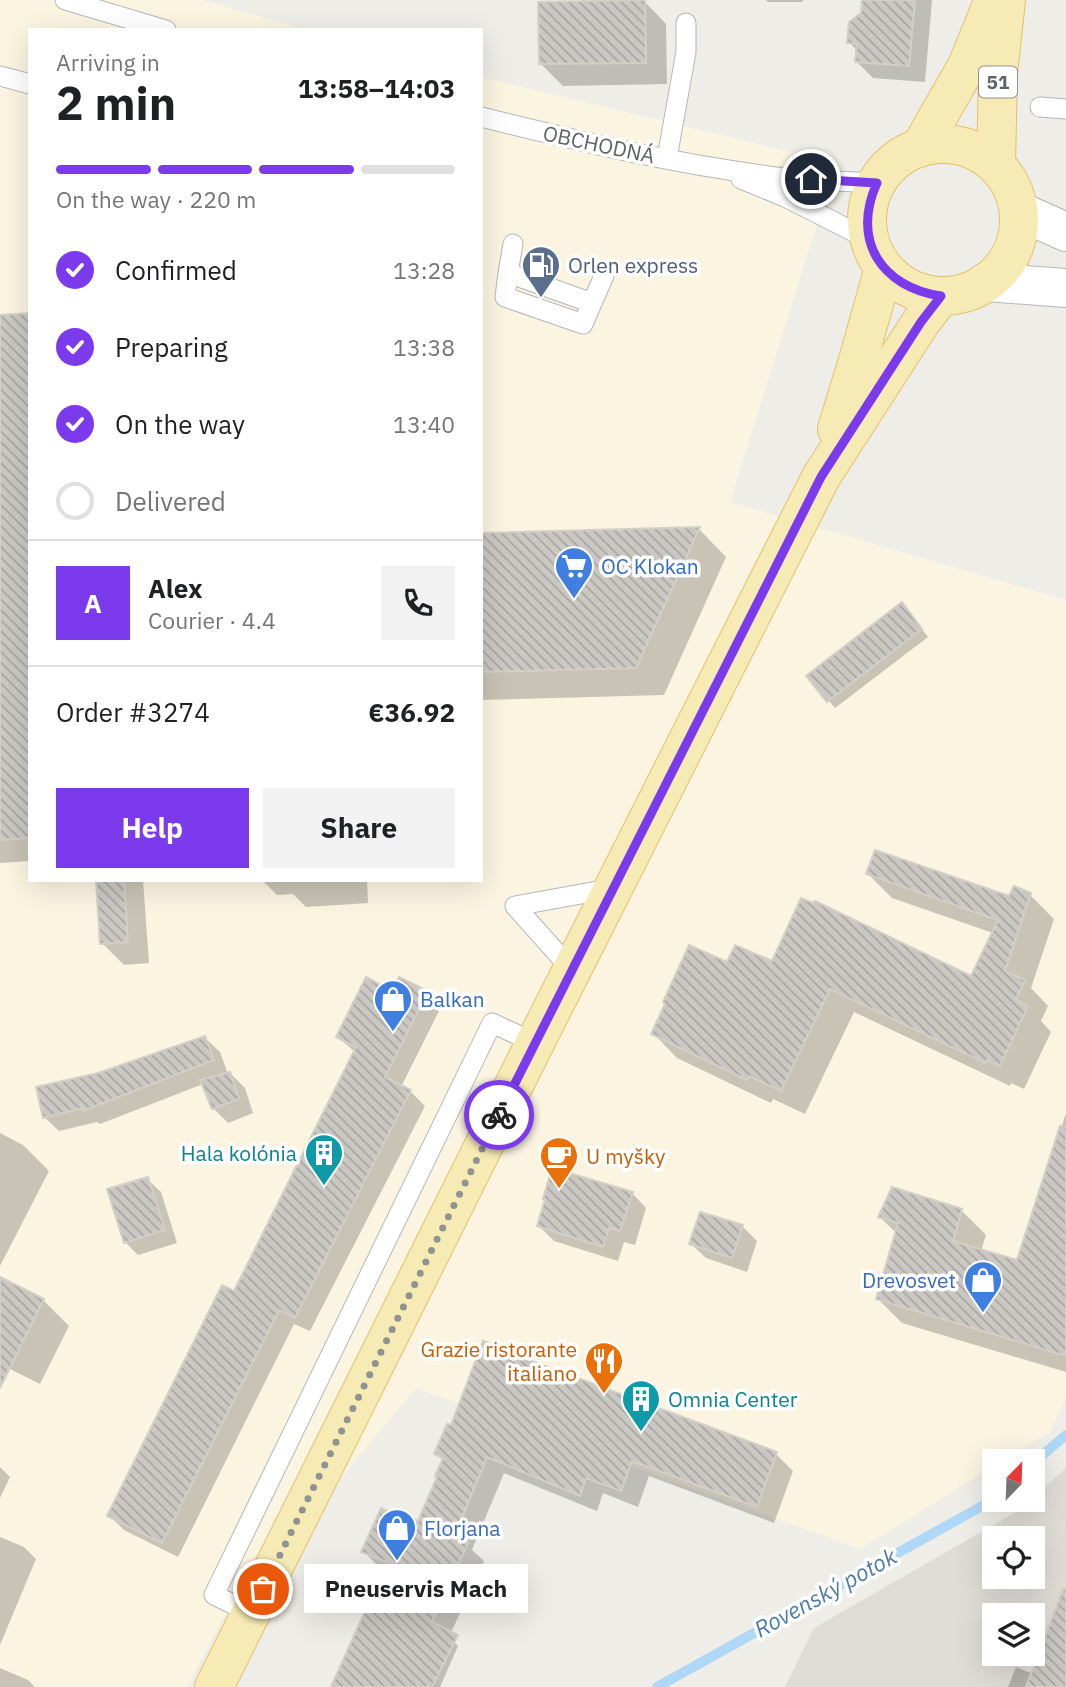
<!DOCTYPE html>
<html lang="en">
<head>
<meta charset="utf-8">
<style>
  :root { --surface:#fff; --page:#f2f2f2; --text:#202124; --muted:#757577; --line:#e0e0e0; --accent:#7c3aed }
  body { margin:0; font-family:"IBM Plex Sans",sans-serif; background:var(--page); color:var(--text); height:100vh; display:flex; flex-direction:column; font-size:26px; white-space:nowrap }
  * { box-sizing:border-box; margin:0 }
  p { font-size:23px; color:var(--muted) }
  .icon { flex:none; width:38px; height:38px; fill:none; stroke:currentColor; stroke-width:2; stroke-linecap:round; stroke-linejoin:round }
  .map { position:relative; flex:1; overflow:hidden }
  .sheet { position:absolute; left:28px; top:28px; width:455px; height:854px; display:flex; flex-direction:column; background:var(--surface); border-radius:0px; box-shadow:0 7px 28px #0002 }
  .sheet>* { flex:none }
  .needle { width:46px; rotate:23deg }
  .tools { position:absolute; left:982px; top:1449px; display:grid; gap:14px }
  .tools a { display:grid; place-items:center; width:63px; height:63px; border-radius:0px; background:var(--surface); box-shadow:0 7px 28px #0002; font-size:35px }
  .pin { position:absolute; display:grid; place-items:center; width:60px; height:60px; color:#fff; margin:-30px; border:4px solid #fff; border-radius:50%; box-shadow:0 2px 7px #0007 }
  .courier { position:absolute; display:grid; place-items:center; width:70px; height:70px; margin:-35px; border:5px solid #7c3aed; border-radius:50%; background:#fff; color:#222; box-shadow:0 2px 9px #0007 }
  .bubble { position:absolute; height:49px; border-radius:0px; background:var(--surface); box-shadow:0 7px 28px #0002; font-size:23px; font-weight:800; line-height:49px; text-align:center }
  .head em { font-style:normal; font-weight:800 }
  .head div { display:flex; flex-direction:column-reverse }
  .head { display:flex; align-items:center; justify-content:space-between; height:119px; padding:0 28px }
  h1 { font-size:46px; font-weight:800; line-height:52px }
  .bar { display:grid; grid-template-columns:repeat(4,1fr); gap:10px 7px; align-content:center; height:84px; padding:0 28px }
  .bar i { height:9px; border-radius:5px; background:var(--line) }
  .bar .active { background:var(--accent) }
  .bar p { grid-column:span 4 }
  .line { display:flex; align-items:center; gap:18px; padding:0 28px; border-top:2px solid var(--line) }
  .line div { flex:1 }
  .round { display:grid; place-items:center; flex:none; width:74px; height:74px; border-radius:0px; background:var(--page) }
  ol { padding:0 28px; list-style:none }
  li { display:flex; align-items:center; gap:21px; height:77px }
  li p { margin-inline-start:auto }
  li .icon { padding:7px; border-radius:50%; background:var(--accent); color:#fff; stroke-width:4 }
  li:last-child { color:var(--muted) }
  li i { width:38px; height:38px; border:4px solid var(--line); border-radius:50% }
  .button { display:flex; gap:14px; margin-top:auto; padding:14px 28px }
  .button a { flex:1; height:80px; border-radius:0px; background:var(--accent); color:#fff; font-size:28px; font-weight:800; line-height:80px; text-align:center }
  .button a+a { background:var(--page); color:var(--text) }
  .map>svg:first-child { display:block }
</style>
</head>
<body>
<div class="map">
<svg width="1066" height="1687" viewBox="0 0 1066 1687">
  <defs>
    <pattern id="building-back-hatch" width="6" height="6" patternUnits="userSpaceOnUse" patternTransform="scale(1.75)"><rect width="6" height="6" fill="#cbc8c4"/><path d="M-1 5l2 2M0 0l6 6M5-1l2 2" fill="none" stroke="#a8a6a3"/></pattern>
  </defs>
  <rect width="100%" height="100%" fill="#efede7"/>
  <!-- commercial -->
  <path fill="#fbf4e1" d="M0 0H203L308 30H30V880H481V77L836 163 730 502 1066 600V1397L1050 1432 1002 1461H994V1466L860 1549 416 1388 221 1621 187 1687H0Z"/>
  <!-- education -->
  <path fill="#dfdcd6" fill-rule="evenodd" d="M1066 1468V1687H785L814 1628 1021 1509ZM994 1538H1032V1577H994ZM994 1615H1032V1654H994Z"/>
  <!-- shadow -->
  <path fill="#0003" d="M766 0H803V2H768Z
    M864 0H932L925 82 873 78 857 62 858 52 849 42 863 14Z
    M645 2 666 24 667 84 563 86 541 64Z
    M30 315V861L0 863V317Z
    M699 529 726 557 664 695 481 700V535Z
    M908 611 928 637 835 708 808 676Z
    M868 874 1010 898 1030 895 1054 919 1031 988 1048 1006 1041 1021 1051 1032 1024 1089 1011 1083 1010 1086 854 1012 805 1114 773 1099 771 1103 677 1058 653 1033 728 964 772 963 972 978 993 933 892 898Z
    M98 880H143L149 963 124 965 102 943Z
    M262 880H367L368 903 306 907 293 894 277 895Z
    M426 992 441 1007 401 1087 410 1091 425 1106 310 1331 294 1324 178 1557 124 1530 109 1515 235 1294 355 1052 338 1037 393 993Z
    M205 1038 220 1052 228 1074 230 1073 245 1088 253 1113 228 1123 213 1108 203 1084 100 1124 97 1122 59 1131 44 1117 99 1074Z
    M1066 1113V1372L902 1323 878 1299 897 1234 880 1217 962 1211 986 1235 981 1251 1018 1262Z
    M0 1133 23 1145 49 1171 0 1266Z
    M147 1179 161 1192 177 1243 138 1255 125 1242Z
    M632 1193 646 1208 635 1245 624 1242 618 1261 554 1241 539 1226Z
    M742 1226 757 1241 747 1272 706 1258 691 1244Z
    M0 1279 43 1300 69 1326 40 1384 0 1364Z
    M521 1356 525 1360 776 1454 793 1471 774 1523 649 1476 638 1507 603 1493 597 1511 504 1473 472 1550 484 1561 449 1637 458 1646 440 1687H333L385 1570 380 1568 363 1551 406 1521 419 1523 444 1461 436 1454 452 1428Z
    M0 1467 10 1477 0 1498Z
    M0 1537 24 1547 36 1559 0 1645Z
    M1066 1644V1687H1008L1016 1667 1033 1674Z
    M0 1668 28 1680 35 1687H0Z"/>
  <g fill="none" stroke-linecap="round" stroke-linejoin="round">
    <!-- stream -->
    <path stroke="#b0d8f6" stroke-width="10" d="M1032 1464 1066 1435
      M657 1687 984 1505 994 1497"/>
  </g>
  <!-- building -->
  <path fill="url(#building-back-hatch)" stroke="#d3cfc6" stroke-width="2" d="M645 0 646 63 539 64 538 2Z
    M862 0H915L909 66 855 62 857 44 847 43 849 22 861 13Z
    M30 313V838L0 840V315Z
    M700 527 636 668 481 672V533Z
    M902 602 922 629 827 702 806 676Z
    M875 850 1009 896 1014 886 1031 893 1005 971 1025 980 1016 1000 1028 1006 1000 1066 987 1060 985 1063 830 989 781 1091 749 1076 747 1080 651 1034 665 1004 663 1002 689 945 727 962 735 945 772 961 801 898 813 903 815 901 971 976 998 920 866 874Z
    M96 880H124L128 942 100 944Z
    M366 977 392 991 399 977 428 991 385 1077 411 1090 295 1318 279 1310 162 1543 107 1516 222 1285 234 1291 356 1047 336 1037Z
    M205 1036 214 1060 83 1111V1108L43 1118 36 1087 98 1073Z
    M230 1072 239 1099 212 1109 200 1080Z
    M1060 1126 1066 1127V1356L876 1299 898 1223 878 1217 892 1187 962 1209 953 1241 1017 1260Z
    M552 1168 633 1192 620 1231 609 1228 603 1247 537 1226 545 1199H543Z
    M148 1177 165 1230 124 1243 107 1189Z
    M700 1212 743 1225 732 1258 689 1244Z
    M0 1277 44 1299 0 1388Z
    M483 1341 522 1354 521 1357 777 1452 757 1507 632 1461 621 1491 586 1478 580 1496 487 1457 454 1537 468 1543 432 1622 458 1635 432 1687H331L387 1562 361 1552 381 1508 405 1519 407 1516 418 1521 437 1477 435 1476 443 1458 434 1454 447 1424 451 1425Z
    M1063 1589H1066V1687H1026Z"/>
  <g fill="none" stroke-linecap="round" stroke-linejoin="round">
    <defs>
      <path id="service" d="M65 0 166 30
        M0 76 30 84
        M1040 107 1066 109
        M481 117C582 142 683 166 786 178 816 181 847 181 877 183
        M667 158 686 52V23
        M741 179 785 197 870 240
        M513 244 508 273 592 303 604 276
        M508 273 505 297 583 324 592 303
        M515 906 614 888
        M515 906 572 970
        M251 1613 214 1595 492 1023 535 1043"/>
      <path id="secondary" d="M1019 211 1066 232
        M986 282 1066 288"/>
      <path id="primary" d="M867 220a76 76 0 1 1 152 0a76 76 0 1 1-152 0Z
        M920 148 967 66 993 2
        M996 165 998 73 1006 0
        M837 429 859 357 884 268
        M214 1687 535 1043 821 477 921 322 941 296"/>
    </defs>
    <!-- service casing -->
    <use href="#service" stroke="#b4b7ba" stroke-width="21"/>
    <!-- secondary casing -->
    <use href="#secondary" stroke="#b3b6ba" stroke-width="40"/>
    <!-- primary casing -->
    <use href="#primary" stroke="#e3c06d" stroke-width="40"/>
    <!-- service -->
    <use href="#service" stroke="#fff" stroke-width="19"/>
    <!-- secondary -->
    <use href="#secondary" stroke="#fff" stroke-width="38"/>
    <!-- primary -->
    <use href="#primary" stroke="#f7ebb5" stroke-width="38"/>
  </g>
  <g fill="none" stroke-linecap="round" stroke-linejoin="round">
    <!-- done -->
    <path stroke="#919393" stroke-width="7" stroke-dasharray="0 12.6" d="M263 1589 499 1115"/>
    <!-- route -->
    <path stroke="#7c3aed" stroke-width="9" d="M499 1115 821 477 921 322 941 296C881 287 851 240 877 183L811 179"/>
  </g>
  <!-- icons -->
  <defs>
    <symbol id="fuel-pin" viewBox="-11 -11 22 30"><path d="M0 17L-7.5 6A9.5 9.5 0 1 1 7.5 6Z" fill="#5c6f8a" stroke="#fff"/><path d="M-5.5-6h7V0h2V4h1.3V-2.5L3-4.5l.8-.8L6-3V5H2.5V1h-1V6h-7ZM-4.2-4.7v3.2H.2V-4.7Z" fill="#fff"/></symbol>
    <symbol id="supermarket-pin" viewBox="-11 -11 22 30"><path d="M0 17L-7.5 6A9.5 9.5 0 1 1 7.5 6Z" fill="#3f7fe0" stroke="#fff"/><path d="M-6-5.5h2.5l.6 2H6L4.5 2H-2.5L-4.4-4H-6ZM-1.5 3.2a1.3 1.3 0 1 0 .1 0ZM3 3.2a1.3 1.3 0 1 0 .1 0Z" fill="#fff"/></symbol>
    <symbol id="shop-pin" viewBox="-11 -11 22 30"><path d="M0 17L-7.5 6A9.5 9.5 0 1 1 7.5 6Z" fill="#3f7fe0" stroke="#fff"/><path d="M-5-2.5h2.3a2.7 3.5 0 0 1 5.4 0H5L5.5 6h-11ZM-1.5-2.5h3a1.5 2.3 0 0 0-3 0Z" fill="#fff"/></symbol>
    <symbol id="building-pin" viewBox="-11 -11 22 30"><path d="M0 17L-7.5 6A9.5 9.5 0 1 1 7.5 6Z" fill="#0f9aa8" stroke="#fff"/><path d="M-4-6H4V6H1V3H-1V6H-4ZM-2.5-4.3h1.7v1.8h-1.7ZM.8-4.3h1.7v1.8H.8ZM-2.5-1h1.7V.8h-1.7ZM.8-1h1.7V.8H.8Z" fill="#fff"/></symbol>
    <symbol id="cafe-pin" viewBox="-11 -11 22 30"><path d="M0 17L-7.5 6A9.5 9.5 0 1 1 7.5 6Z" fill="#e8710a" stroke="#fff"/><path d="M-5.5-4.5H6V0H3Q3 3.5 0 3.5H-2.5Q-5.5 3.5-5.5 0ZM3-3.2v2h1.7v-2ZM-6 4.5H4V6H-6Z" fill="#fff"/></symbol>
    <symbol id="restaurant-pin" viewBox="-11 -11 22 30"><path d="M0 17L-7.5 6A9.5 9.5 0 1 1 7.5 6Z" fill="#e8710a" stroke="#fff"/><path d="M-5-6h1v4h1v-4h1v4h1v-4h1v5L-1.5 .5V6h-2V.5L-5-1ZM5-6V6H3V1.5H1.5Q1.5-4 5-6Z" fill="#fff"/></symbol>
  </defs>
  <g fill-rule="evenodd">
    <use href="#fuel-pin" x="519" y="243" width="44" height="60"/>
    <use href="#supermarket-pin" x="552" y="544" width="44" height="60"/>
    <use href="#shop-pin" x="371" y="977" width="44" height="60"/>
    <use href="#building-pin" x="302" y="1131" width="44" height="60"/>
    <use href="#cafe-pin" x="537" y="1134" width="44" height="60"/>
    <use href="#shop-pin" x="961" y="1258" width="44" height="60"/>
    <use href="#restaurant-pin" x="582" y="1339" width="44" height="60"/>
    <use href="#building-pin" x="619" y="1377" width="44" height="60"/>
    <use href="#shop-pin" x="375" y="1506" width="44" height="60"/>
  </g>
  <g text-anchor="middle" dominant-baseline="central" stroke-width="7" stroke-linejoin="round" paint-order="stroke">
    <!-- shield labels -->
    <rect fill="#fff" stroke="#8f9194" stroke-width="2" x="979" y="66.5" width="38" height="31" rx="5"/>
    <g font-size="19" font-weight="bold" fill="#5f6266">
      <text x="998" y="82">51</text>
    </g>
    <!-- street labels -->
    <g font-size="21" fill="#5f6266" stroke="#fff">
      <text transform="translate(599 144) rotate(12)">OBCHODNÁ</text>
    </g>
    <!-- service labels -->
    <g font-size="21" fill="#4e5e75" stroke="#fff" text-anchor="start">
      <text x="568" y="265">Orlen express</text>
    </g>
    <!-- shop labels -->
    <g font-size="21" fill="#366cbe" stroke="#fff" text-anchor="start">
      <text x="601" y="566">OC Klokan</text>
      <text x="420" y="999">Balkan</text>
      <text x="956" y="1280" text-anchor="end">Drevosvet</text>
      <text x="424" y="1528">Florjana</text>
    </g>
    <!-- culture labels -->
    <g font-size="21" fill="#0d838f" stroke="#fff" text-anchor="end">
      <text x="297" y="1153">Hala kolónia</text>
      <text x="668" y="1399" text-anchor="start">Omnia Center</text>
    </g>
    <!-- food labels -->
    <g font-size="21" fill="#c56008" stroke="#fff" text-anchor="start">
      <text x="586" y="1156">U myšky</text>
      <text x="577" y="1349" text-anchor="end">Grazie ristorante<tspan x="577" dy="24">italiano</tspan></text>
    </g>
    <!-- water labels -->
    <g font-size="23" font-style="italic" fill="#4e7aa7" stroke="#fff">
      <text transform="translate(825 1592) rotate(-29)">Rovenský potok</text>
    </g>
  </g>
</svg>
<div class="tools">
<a><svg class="needle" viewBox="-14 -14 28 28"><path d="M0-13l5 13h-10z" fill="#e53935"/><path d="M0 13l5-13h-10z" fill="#757577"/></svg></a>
<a><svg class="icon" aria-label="locate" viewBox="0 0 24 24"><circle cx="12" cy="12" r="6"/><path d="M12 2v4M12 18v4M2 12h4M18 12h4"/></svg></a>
<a><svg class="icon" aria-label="layers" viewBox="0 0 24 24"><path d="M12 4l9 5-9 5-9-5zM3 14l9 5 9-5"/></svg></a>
</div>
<div class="pin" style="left:263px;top:1589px;background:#ea580c"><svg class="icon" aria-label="bag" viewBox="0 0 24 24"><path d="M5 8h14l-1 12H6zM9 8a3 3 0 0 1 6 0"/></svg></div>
<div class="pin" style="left:811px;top:179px;background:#1f2937"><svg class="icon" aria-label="home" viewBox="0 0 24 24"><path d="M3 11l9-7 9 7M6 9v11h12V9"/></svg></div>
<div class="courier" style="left:499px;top:1115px"><svg class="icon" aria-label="bike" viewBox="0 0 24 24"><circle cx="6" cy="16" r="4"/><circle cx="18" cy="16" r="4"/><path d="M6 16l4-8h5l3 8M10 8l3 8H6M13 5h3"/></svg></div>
<div class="bubble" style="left:304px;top:1564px;width:224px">Pneuservis Mach</div>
<section class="sheet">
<div class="head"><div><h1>2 min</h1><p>Arriving in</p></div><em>13:58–14:03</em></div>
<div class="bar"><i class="active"></i><i class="active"></i><i class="active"></i><i></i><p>On the way · 220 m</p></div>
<ol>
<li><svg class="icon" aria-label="check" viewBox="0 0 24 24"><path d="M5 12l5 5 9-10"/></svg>Confirmed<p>13:28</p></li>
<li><svg class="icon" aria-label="check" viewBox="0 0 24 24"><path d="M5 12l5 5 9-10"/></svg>Preparing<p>13:38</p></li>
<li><svg class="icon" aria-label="check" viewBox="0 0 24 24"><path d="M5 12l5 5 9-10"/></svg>On the way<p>13:40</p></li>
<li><i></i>Delivered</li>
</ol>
<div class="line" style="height:126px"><b class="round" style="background:var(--accent);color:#fff">A</b><div><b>Alex</b><p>Courier · 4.4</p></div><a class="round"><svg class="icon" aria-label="phone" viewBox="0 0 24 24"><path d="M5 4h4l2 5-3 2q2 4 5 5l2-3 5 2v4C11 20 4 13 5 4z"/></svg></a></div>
<div class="line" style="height:91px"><div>Order #3274</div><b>€36.92</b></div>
<div class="button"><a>Help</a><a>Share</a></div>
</section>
</div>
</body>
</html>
